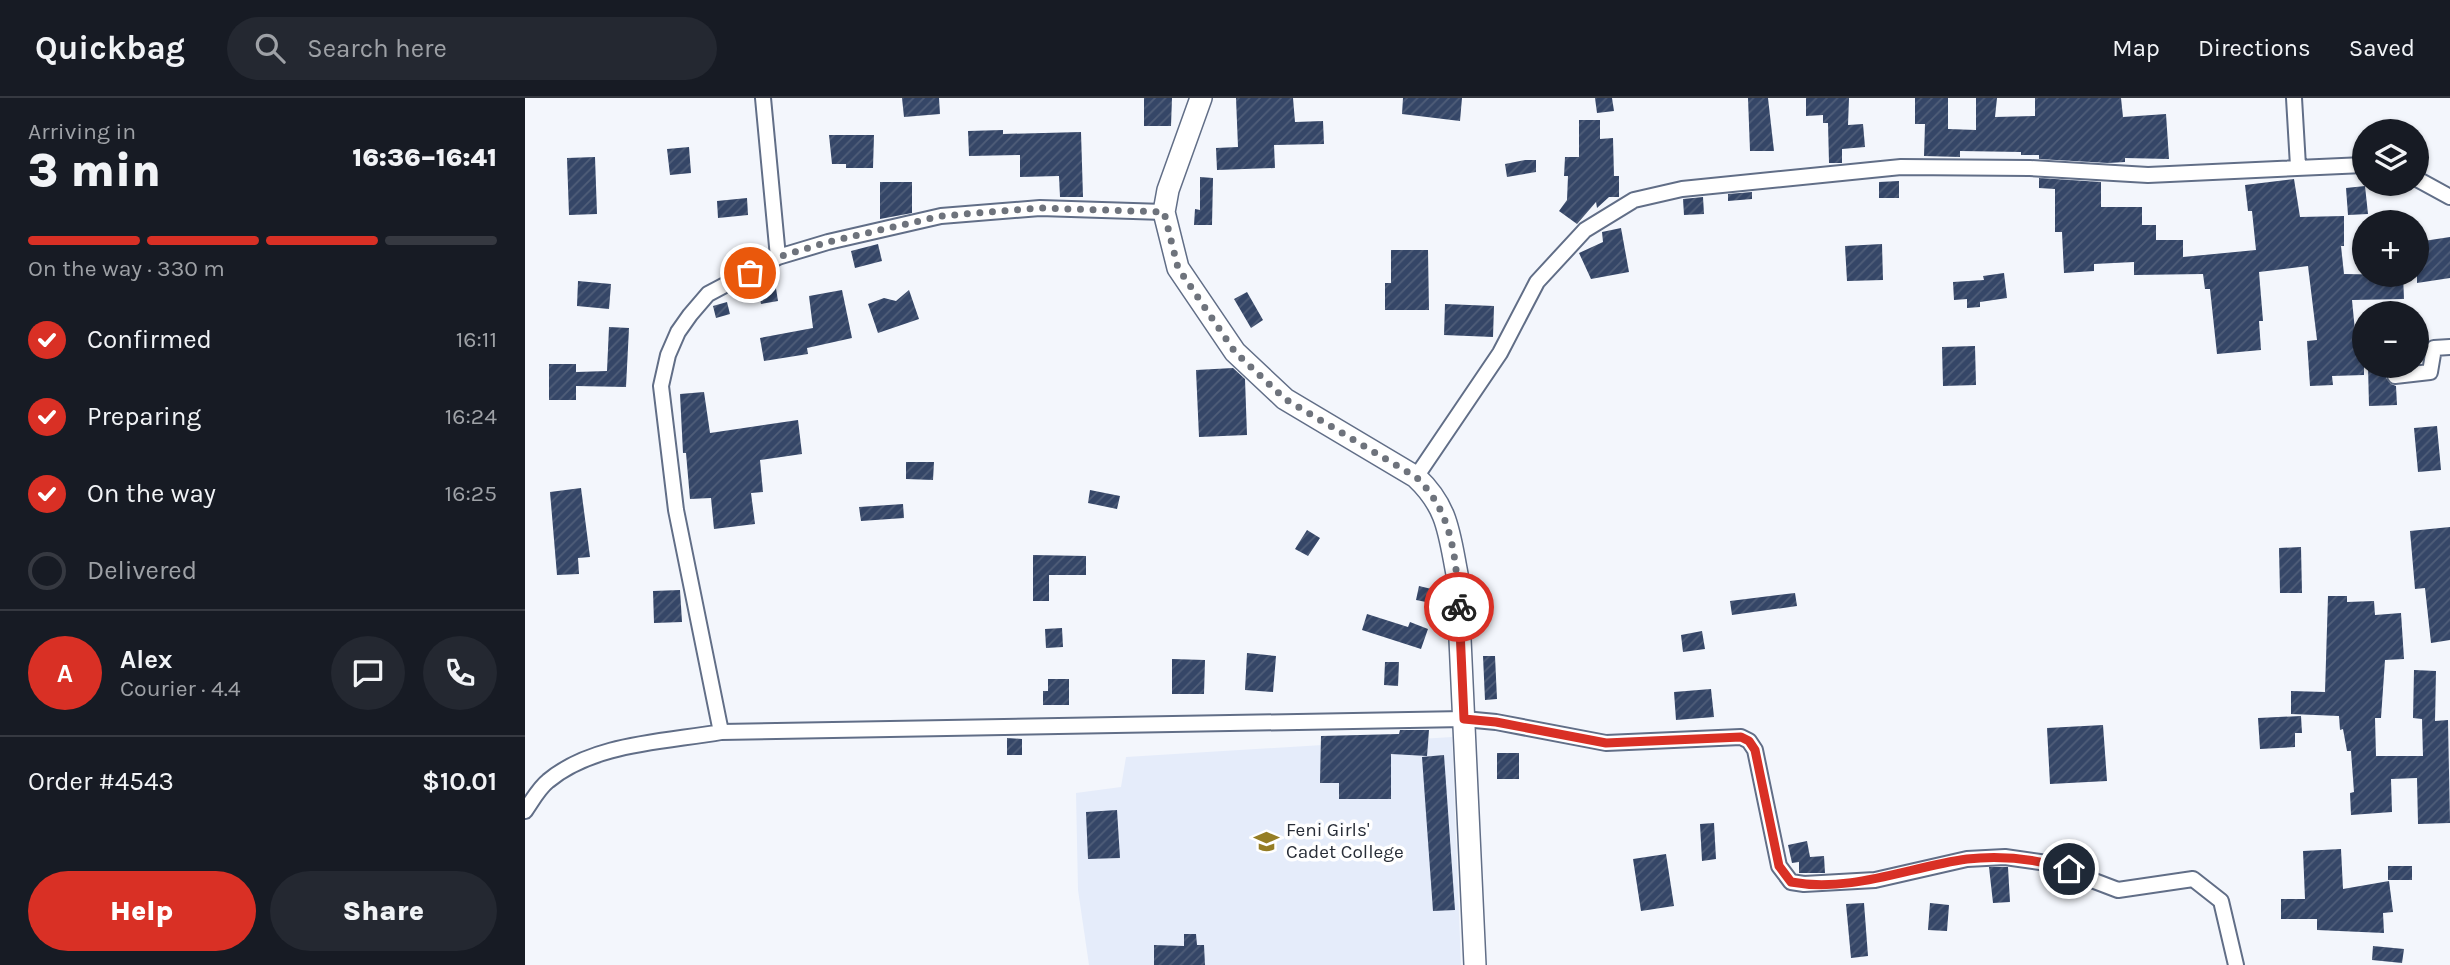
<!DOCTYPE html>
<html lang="en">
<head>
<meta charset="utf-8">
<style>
  :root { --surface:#171b24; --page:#242831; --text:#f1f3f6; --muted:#9ea1a6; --line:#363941; --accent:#d93025 }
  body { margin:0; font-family:Karla,sans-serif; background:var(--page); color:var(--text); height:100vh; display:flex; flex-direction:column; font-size:26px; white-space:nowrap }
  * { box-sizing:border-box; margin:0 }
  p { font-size:23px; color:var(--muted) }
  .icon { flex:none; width:38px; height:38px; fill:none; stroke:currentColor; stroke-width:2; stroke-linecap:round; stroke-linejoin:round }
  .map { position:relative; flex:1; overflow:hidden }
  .details { display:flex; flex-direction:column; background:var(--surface); width:525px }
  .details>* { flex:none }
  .fabs { position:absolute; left:1827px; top:21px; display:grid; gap:14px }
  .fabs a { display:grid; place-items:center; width:77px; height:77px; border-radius:50%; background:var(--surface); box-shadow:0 2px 5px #0004; font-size:35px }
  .pin { position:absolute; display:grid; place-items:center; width:60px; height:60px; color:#fff; margin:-30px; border:4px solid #fff; border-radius:50%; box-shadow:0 2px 7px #0007 }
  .courier { position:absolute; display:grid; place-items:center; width:70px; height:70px; margin:-35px; border:5px solid #d93025; border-radius:50%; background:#fff; color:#222; box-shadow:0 2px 9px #0007 }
  .headline em { font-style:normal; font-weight:800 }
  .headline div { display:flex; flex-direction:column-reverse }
  .headline { display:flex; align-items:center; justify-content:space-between; height:119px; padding:0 28px }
  h1 { font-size:46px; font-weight:800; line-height:52px }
  .bar { display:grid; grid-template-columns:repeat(4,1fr); gap:10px 7px; align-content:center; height:84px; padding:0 28px }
  .bar i { height:9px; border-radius:5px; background:var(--line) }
  .bar .active { background:var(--accent) }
  .bar p { grid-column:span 4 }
  .line { display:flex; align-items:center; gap:18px; padding:0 28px; border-top:2px solid var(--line) }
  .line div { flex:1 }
  .round { display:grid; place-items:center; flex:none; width:74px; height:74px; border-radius:37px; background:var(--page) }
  ol { padding:0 28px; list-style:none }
  li { display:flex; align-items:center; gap:21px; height:77px }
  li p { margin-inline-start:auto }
  li .icon { padding:7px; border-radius:50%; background:var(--accent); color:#fff; stroke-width:4 }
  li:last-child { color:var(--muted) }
  li i { width:38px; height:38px; border:4px solid var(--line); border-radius:50% }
  .primary-button { display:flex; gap:14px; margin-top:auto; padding:14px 28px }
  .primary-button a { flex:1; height:80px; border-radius:42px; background:var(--accent); color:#fff; font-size:28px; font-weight:800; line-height:80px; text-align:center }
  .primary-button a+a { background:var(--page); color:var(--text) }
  header { display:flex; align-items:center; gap:42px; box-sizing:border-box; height:98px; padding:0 35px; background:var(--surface); border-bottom:2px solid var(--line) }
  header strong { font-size:33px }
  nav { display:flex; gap:38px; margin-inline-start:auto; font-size:24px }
  .search { width:490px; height:63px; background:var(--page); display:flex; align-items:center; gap:18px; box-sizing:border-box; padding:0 24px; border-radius:38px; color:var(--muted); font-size:26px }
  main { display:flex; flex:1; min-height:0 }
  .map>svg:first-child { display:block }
</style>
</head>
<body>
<header>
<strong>Quickbag</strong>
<div class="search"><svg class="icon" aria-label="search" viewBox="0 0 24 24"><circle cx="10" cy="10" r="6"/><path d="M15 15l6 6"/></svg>Search here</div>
<nav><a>Map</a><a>Directions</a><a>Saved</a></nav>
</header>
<main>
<section class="details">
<div class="headline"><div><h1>3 min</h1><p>Arriving in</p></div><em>16:36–16:41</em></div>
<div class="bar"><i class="active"></i><i class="active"></i><i class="active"></i><i></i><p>On the way · 330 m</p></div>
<ol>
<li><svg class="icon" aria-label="check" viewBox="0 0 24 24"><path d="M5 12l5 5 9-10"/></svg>Confirmed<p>16:11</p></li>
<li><svg class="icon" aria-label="check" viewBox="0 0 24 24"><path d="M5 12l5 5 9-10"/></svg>Preparing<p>16:24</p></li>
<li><svg class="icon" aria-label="check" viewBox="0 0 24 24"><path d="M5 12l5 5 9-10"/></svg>On the way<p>16:25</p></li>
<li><i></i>Delivered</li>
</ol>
<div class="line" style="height:126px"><b class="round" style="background:var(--accent);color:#fff">A</b><div><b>Alex</b><p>Courier · 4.4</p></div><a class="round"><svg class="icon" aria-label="chat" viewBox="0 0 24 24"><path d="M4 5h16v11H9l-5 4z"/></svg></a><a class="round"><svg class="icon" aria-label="phone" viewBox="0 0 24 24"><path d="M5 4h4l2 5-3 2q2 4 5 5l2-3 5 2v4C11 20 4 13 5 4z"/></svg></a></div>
<div class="line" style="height:91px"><div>Order #4543</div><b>$10.01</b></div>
<div class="primary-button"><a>Help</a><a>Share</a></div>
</section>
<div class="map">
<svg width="1925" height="867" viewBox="0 0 1925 867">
  <defs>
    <pattern id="building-hatch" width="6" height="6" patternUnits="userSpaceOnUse" patternTransform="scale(1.75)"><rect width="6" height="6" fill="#354667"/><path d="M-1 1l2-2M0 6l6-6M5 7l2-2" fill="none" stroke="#505e79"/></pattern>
  </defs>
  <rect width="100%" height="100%" fill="#f3f6fc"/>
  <!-- built -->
  <path fill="#e5ecfa" d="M927 639 936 867H564L553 792 551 695 596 689 601 659Z"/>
  <!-- building -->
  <path fill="url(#building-hatch)" d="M377 0H414L415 16 379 19Z
    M619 0H647L646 28H619Z
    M711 0H768L770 24 798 23 799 46 749 47 750 70 692 72 691 50 713 49Z
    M878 0H937L935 23 877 16Z
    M1070 0H1087L1089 13 1072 15Z
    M1223 0H1243L1249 53H1225Z
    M1281 0H1324L1323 27 1338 26 1340 49 1317 51V65H1304L1303 25H1298V17L1281 18Z
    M1390 0H1423V31L1451 32V0H1472L1470 19 1510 18V0H1596L1598 19 1641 16 1644 61 1600 60V64L1583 65 1514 61V57H1496V54L1435 53V59L1399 58 1400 26H1390Z
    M1054 22H1075V41L1088 40 1089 78H1094V99H1084L1072 110 1071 104 1052 126 1034 113 1042 102 1043 78H1039L1040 59H1054Z
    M478 32V36L556 34 558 99H535L534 78 495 79V57L444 58 443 33Z
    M304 37H349L348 70H321V66H307Z
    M164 49 166 75 145 77 142 51Z
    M70 59 72 116 44 117 42 60Z
    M1000 62H1011V74L982 79 980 66Z
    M675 79 688 80 687 127H669L670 111 675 112Z
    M1514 80 1576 84V109H1617V127H1631V142H1658V159L1731 152 1727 113H1723L1720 87 1769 81 1775 119 1819 118V148H1816L1819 176 1878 177 1879 201 1827 202 1830 233H1839V277L1807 278 1808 287 1785 288 1782 243 1792 242 1783 168 1734 174 1738 223H1734L1736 252 1692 256 1685 191H1680L1678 176 1609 177V164L1569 166V173L1539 175 1537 134H1530V91L1514 90Z
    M1374 83V100H1354V84Z
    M355 84H387V115L355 121Z
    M1840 88 1843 116 1823 117 1821 90Z
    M1227 94V101L1203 103V96Z
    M1178 99 1179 116 1159 117 1158 101Z
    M222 100 223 117 193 120 192 103Z
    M1096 130 1104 174 1066 181 1054 155 1078 144 1077 134Z
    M1925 139V180L1892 185V144Z
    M353 146 357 163 330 170 326 153Z
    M1357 146 1358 182 1322 183 1320 148Z
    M866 152H903L904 212H860V185H866Z
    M1479 175 1482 200 1455 204V209L1442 210V201L1429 202 1428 184 1459 182 1458 178Z
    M249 178 253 203 236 206 231 182Z
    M53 183 86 186 84 211 52 208Z
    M317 192 327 240 282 250 283 256 239 263 235 240 288 230 284 198Z
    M384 192 394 221 353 235 343 206 359 200 371 203Z
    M722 194 738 222 726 230 709 201Z
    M202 204 205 216 191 220 188 208Z
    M920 206 969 208 968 239 919 237Z
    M84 229 104 230 101 289 51 288V302H24V266H51V274L82 273Z
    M1450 248 1451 287 1418 288 1417 249Z
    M1843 268H1862L1861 280 1866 286 1871 288 1872 307 1844 308Z
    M708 270 720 281 722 337 674 339 671 272Z
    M179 294 185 335 273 322 277 356 235 362 238 394 226 395 230 426 189 431 186 400 165 401 161 355H158L155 296Z
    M1912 328 1916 372 1893 374 1889 330Z
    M381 364H409L408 382 381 381Z
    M56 390 65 459 53 460 54 476 32 477 25 394Z
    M565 392 595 398 592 411 563 405Z
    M378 406 379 420 336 423 334 409Z
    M1925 429V542L1906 545 1900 490 1890 491 1885 433Z
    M782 432 795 440 783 458 770 451Z
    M1776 449 1777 495H1755L1754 450Z
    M508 457 561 458V477H524V503H508Z
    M894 488 919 494 916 507 891 502Z
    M155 492 157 524 129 525 128 493Z
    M1270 495 1272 508 1207 517 1205 503Z
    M1803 498H1822V504L1849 503 1850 517 1876 515 1879 561 1860 562 1856 620H1850L1851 658H1898L1897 621 1888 620 1889 572 1911 573 1910 623 1923 622 1925 725 1893 726 1892 680 1866 681 1867 714 1826 717 1825 695 1829 694 1826 653H1822L1818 631 1815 632 1814 618 1766 616V593L1800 594Z
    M842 516 883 529 885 524 903 531 896 551 837 532Z
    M537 530 538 549 521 550 520 531Z
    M1177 533 1180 551 1158 554 1156 537Z
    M722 555 751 558 748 594 720 592Z
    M958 558H970L972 601 960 602Z
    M647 561 680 562 679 596H647Z
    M860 564H874L873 588 859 587Z
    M523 581H544V607H518V593H523Z
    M1186 591 1189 619 1151 622 1149 594Z
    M1776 618 1777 635H1770V649L1735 651 1733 620Z
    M1578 627 1582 683 1525 686 1522 630Z
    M875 632H904L902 658 866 656V701H814V685H795L796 638 874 636Z
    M482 640 497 641V657H482Z
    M972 655H994V681H972Z
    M919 657 930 812 908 813 897 659Z
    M592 712 595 760 563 761 561 714Z
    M1189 725 1191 761 1177 763 1175 726Z
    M1282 743 1285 759 1299 758 1300 775H1274V764L1267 765 1263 747Z
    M1816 751 1818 791 1864 783 1868 814 1858 815 1859 835 1792 832V821H1756V801H1780L1778 753Z
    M1141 756 1149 808 1116 813 1108 761Z
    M1863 768H1887V782H1863Z
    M1464 769H1483L1485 804 1468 805Z
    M1339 805 1343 858 1326 860 1321 806Z
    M1405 805 1424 807 1422 833 1403 832Z
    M659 836H671L672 847H679L680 867H629V847L659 848Z
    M1848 848 1879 851 1877 865 1847 862Z"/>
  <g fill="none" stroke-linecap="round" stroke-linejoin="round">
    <defs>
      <path id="street" d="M238 0 253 159
        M1769 0 1773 68
        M1892 81 1925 99
        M1870 278 1905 274 1909 250 1925 249
        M891 379 975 255 1012 184 1060 132 1109 102 1157 91 1376 69 1505 70 1623 77 1839 67
        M196 634 151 412 136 288 143 257 153 234 165 217 183 196 253 159 303 144 416 118 515 110 639 114
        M0 713C7 703 14 690 23 683 68 645 140 644 196 634L939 621 971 624 1081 645 1216 639 1224 643 1230 652 1254 768 1266 784 1279 786 1350 782 1442 761 1480 759 1522 765 1593 792 1668 781 1696 803 1711 867"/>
      <path id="secondary" d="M676 0 643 92 639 114 653 170 710 254 760 301 891 379C923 409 924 435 932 476L950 867"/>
    </defs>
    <!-- street casing -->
    <use href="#street" stroke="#616e87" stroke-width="18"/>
    <!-- secondary casing -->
    <use href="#secondary" stroke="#616e87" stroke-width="24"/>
    <!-- street -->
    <use href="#street" stroke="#fff" stroke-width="14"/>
    <!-- secondary -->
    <use href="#secondary" stroke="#fff" stroke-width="21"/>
  </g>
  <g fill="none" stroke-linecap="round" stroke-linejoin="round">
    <!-- done -->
    <path stroke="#6e737c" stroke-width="7" stroke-dasharray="0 12.6" d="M225 175 253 159 303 144 416 118 515 110 639 114 653 170 710 254 760 301 891 379C928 414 931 461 934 509"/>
    <!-- route -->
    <path stroke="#d93025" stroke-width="9" d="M934 509 939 621 971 624 1081 645 1216 639 1224 643 1230 652 1254 768 1266 784C1326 795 1384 769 1442 761 1477 757 1511 761 1544 771"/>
  </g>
  <!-- icons -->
  <defs>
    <symbol id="university-bare" viewBox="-9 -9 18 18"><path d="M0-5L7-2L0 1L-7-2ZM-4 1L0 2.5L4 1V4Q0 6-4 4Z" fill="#957d24" stroke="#fff" stroke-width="2.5" paint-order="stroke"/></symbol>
  </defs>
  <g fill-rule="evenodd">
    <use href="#university-bare" x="724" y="726" width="35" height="35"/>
  </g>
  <g text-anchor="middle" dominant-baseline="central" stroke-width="7" stroke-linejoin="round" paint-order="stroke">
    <!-- poi labels -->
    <g font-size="19" fill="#272d37" stroke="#fff" text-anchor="start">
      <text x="761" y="732">Feni Girls'<tspan x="761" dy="22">Cadet College</tspan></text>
    </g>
  </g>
</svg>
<div class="fabs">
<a><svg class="icon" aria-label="layers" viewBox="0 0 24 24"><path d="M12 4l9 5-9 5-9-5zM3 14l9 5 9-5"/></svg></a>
<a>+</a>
<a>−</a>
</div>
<div class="pin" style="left:225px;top:175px;background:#ea580c"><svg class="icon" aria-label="bag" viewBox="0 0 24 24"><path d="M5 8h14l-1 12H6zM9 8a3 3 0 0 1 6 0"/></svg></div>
<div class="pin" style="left:1544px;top:771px;background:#1f2937"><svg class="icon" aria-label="home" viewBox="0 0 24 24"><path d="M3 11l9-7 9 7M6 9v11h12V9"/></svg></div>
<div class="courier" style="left:934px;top:509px"><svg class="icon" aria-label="bike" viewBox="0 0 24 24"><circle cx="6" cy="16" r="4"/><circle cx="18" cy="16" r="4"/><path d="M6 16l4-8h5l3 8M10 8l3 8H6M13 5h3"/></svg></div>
</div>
</main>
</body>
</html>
